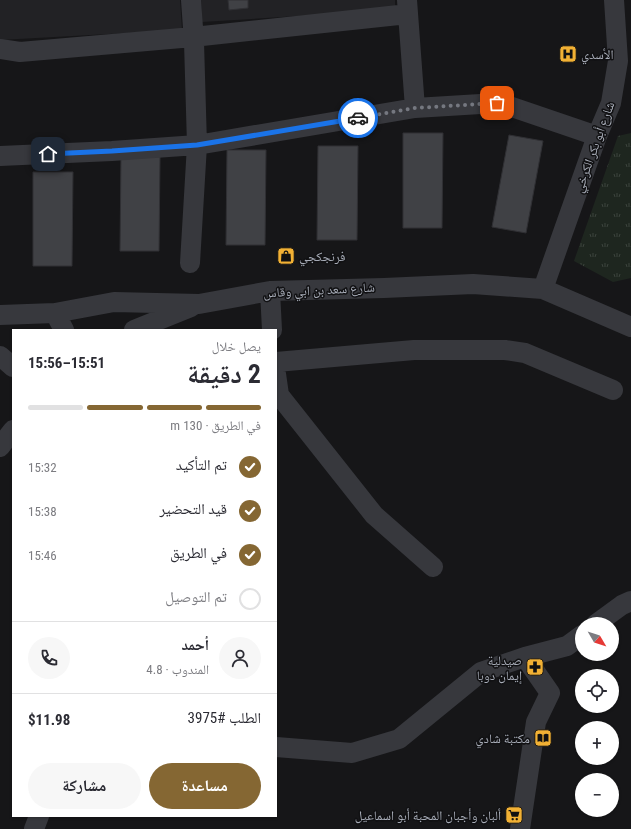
<!DOCTYPE html>
<html lang="ar">
<head>
<meta charset="utf-8">
<style>
  :root { --surface:#fff; --page:#f7f7f7; --text:#2b2b33; --muted:#7c7c81; --line:#e1e1e2; --accent:#856733 }
  body { margin:0; font-family:"Roboto Condensed","Noto Naskh Arabic",sans-serif; background:var(--page); color:var(--text); direction:rtl; height:100vh; display:flex; flex-direction:column; font-size:15px; white-space:nowrap }
  * { box-sizing:border-box; margin:0 }
  p { font-size:13px; color:var(--muted) }
  .icon { flex:none; width:22px; height:22px; fill:none; stroke:currentColor; stroke-width:2; stroke-linecap:round; stroke-linejoin:round }
  .map { position:relative; flex:1; overflow:hidden; direction:ltr }
  .drawer { position:absolute; left:12px; top:329px; width:265px; height:488px; display:flex; flex-direction:column; background:var(--surface); border-radius:0px; box-shadow:0 1px 3px #0004; direction:rtl }
  .drawer>* { flex:none }
  .needle { width:26px; rotate:129deg }
  .buttons { position:absolute; left:575px; top:617px; display:grid; gap:8px }
  .buttons a { display:grid; place-items:center; width:44px; height:44px; border-radius:50%; background:var(--surface); box-shadow:0 1px 3px #0004; font-size:20px }
  .pin { position:absolute; display:grid; place-items:center; width:34px; height:34px; color:#fff; margin:-17px; border-radius:8px; box-shadow:0 2px 6px #0006 }
  .courier { position:absolute; display:grid; place-items:center; width:40px; height:40px; margin:-20px; border:3px solid #1a73e8; border-radius:50%; background:#fff; color:#222; box-shadow:0 1px 5px #0007 }
  .overview em { font-style:normal; font-weight:700 }
  .overview div { display:flex; flex-direction:column-reverse }
  .overview { display:flex; align-items:center; justify-content:space-between; height:68px; padding:0 16px }
  h1 { font-size:26px; font-weight:700; line-height:30px }
  .bar { display:grid; grid-template-columns:repeat(4,1fr); gap:6px 4px; align-content:center; height:48px; padding:0 16px }
  .bar i { height:5px; border-radius:3px; background:var(--line) }
  .bar .active { background:var(--accent) }
  .bar p { grid-column:span 4 }
  .line { display:flex; align-items:center; gap:10px; padding:0 16px; border-top:1px solid var(--line) }
  .line div { flex:1 }
  .round { display:grid; place-items:center; flex:none; width:42px; height:42px; border-radius:21px; background:var(--page) }
  ol { padding:0 16px; list-style:none }
  li { display:flex; align-items:center; gap:12px; height:44px }
  li p { margin-inline-start:auto }
  li .icon { padding:4px; border-radius:50%; background:var(--accent); color:#fff; stroke-width:4 }
  li:last-child { color:var(--muted) }
  li i { width:22px; height:22px; border:2px solid var(--line); border-radius:50% }
  .cta { display:flex; gap:8px; margin-top:auto; padding:8px 16px }
  .cta a { flex:1; height:46px; border-radius:24px; background:var(--accent); color:#fff; font-size:16px; font-weight:700; line-height:46px; text-align:center }
  .cta a+a { background:var(--page); color:var(--text) }
  .map>svg:first-child { display:block }
</style>
</head>
<body>
<div class="map">
<svg width="631" height="829" viewBox="0 0 631 829">
  <defs>
    <pattern id="grass-tufts" width="24" height="20" patternUnits="userSpaceOnUse"><rect width="24" height="20" fill="#1e261f"/><path d="M3 7l-1-3M5 7V3M7 7l1-3M15 17l-1-3M17 17v-4M19 17l1-3" fill="none" stroke="#3c433d"/></pattern>
  </defs>
  <rect width="100%" height="100%" fill="#161618"/>
  <!-- built -->
  <path fill="#222225" d="M0 0H180L182 30 0 40Z
    M201 0H395V10L202 22Z"/>
  <!-- grass -->
  <path fill="url(#grass-tufts)" d="M631 133V278L613 282 574 261 618 136Z"/>
  <!-- building -->
  <path fill="#404145" stroke="#303034" d="M228 0H248V8L229 10Z
    M403 133H443L442 228H403Z
    M509 135 543 141 526 233 492 227Z
    M318 146H358L357 240H317Z
    M227 150H266L265 245H226Z
    M121 157H160L159 251H120Z
    M33 172H73L72 266H33Z"/>
  <g fill="none" stroke-linecap="round" stroke-linejoin="round">
    <!-- minor -->
    <path stroke="#37383d" stroke-width="20" d="M407 0 415 108
      M0 49 20 52 193 37 408 14
      M0 156 112 151 197 145 415 108 497 103 506 105 597 136
      M190 263 197 145 194 42 191 0
      M543 289 597 136 611 103 618 61 614 0
      M270 291 272 330
      M55 313 64 330
      M0 315 55 313 114 302 199 304 270 291 384 288 473 284 543 289 631 327
      M134 330 191 307
      M0 356 13 367
      M276 362 414 350H505L525 353 613 390
      M276 374 279 395 374 515 433 567
      M0 447 13 430
      M596 624 622 605 631 601
      M276 747 352 753 399 739 481 672 525 657 567 646 582 635
      M34 829 39 816
      M520 829 536 722 550 693 525 657"/>
  </g>
  <g fill="none" stroke-linecap="round" stroke-linejoin="round">
    <!-- done -->
    <path stroke="#757880" stroke-width="4" stroke-dasharray="0 7.2" d="M358 118 415 108 497 103"/>
    <!-- route -->
    <path stroke="#1a73e8" stroke-width="5" d="M48 154 112 151 197 145 358 118"/>
  </g>
  <!-- icons -->
  <defs>
    <symbol id="hospital-square" viewBox="-11 -11 22 22"><rect x="-9" y="-9" width="18" height="18" rx="4" fill="#f2b134" stroke="#111113"/><path d="M-5-5h3v3.5h4V-5h3V5h-3V1.5h-4V5h-3Z" fill="#111"/></symbol>
    <symbol id="shop-square" viewBox="-11 -11 22 22"><rect x="-9" y="-9" width="18" height="18" rx="4" fill="#f2b134" stroke="#111113"/><path d="M-5-2.5h2.3a2.7 3.5 0 0 1 5.4 0H5L5.5 6h-11ZM-1.5-2.5h3a1.5 2.3 0 0 0-3 0Z" fill="#111"/></symbol>
    <symbol id="pharmacy-square" viewBox="-11 -11 22 22"><rect x="-9" y="-9" width="18" height="18" rx="4" fill="#f2b134" stroke="#111113"/><path d="M-2-6h4v4h4v4h-4v4h-4v-4h-4v-4h4Z" fill="#111"/></symbol>
    <symbol id="library-square" viewBox="-11 -11 22 22"><rect x="-9" y="-9" width="18" height="18" rx="4" fill="#f2b134" stroke="#111113"/><path d="M-6-4Q-3-5.5-.7-3.5V5Q-3 3-6 4ZM6-4Q3-5.5 .7-3.5V5Q3 3 6 4Z" fill="#111"/></symbol>
    <symbol id="supermarket-square" viewBox="-11 -11 22 22"><rect x="-9" y="-9" width="18" height="18" rx="4" fill="#f2b134" stroke="#111113"/><path d="M-6-5.5h2.5l.6 2H6L4.5 2H-2.5L-4.4-4H-6ZM-1.5 3.2a1.3 1.3 0 1 0 .1 0ZM3 3.2a1.3 1.3 0 1 0 .1 0Z" fill="#111"/></symbol>
  </defs>
  <g fill-rule="evenodd">
    <use href="#hospital-square" x="558" y="44" width="20" height="20"/>
    <use href="#shop-square" x="276" y="246" width="20" height="20"/>
    <use href="#pharmacy-square" x="525" y="657" width="20" height="20"/>
    <use href="#library-square" x="533" y="728" width="20" height="20"/>
    <use href="#supermarket-square" x="504" y="805" width="20" height="20"/>
  </g>
  <g text-anchor="middle" dominant-baseline="central" stroke-width="3" stroke-linejoin="round" paint-order="stroke">
    <!-- poi labels -->
    <g font-size="13" fill="#a8adb8" stroke="#111113" text-anchor="end">
      <text x="581" y="54" text-anchor="start">الأسدي</text>
      <text x="299" y="256" text-anchor="start">فرنجكجي</text>
      <text x="522" y="660">صيدلية<tspan x="522" dy="15">إيمان دوبا</tspan></text>
      <text x="530" y="738">مكتبة شادي</text>
      <text x="501" y="815">ألبان وأجبان المحبة أبو اسماعيل</text>
    </g>
    <!-- street labels -->
    <g font-size="13" fill="#a8adb8" stroke="#111113">
      <text transform="translate(594 147) rotate(-70)">شارع أبو بكر الكرخي</text>
      <text transform="translate(319 290) rotate(-3)">شارع سعد بن ابي وقاس</text>
    </g>
  </g>
</svg>
<div class="buttons">
<a><svg class="needle" viewBox="-14 -14 28 28"><path d="M0-13l5 13h-10z" fill="#e53935"/><path d="M0 13l5-13h-10z" fill="#7c7c81"/></svg></a>
<a><svg class="icon" aria-label="locate" viewBox="0 0 24 24"><circle cx="12" cy="12" r="6"/><path d="M12 2v4M12 18v4M2 12h4M18 12h4"/></svg></a>
<a>+</a>
<a>−</a>
</div>
<div class="pin" style="left:497px;top:103px;background:#ea580c"><svg class="icon" aria-label="bag" viewBox="0 0 24 24"><path d="M5 8h14l-1 12H6zM9 8a3 3 0 0 1 6 0"/></svg></div>
<div class="pin" style="left:48px;top:154px;background:#1f2937"><svg class="icon" aria-label="home" viewBox="0 0 24 24"><path d="M3 11l9-7 9 7M6 9v11h12V9"/></svg></div>
<div class="courier" style="left:358px;top:118px"><svg class="icon" aria-label="car" viewBox="0 0 24 24"><path d="M5 17H2v-5l4-1 3-4h7l3 4 3 1v5h-3M9 17h6M6 11h13"/><circle cx="7" cy="17" r="2"/><circle cx="17" cy="17" r="2"/></svg></div>
<section class="drawer">
<div class="overview"><div><h1>2 دقيقة</h1><p>يصل خلال</p></div><em>15:51–15:56</em></div>
<div class="bar"><i class="active"></i><i class="active"></i><i class="active"></i><i></i><p>في الطريق · 130 m</p></div>
<ol>
<li><svg class="icon" aria-label="check" viewBox="0 0 24 24"><path d="M5 12l5 5 9-10"/></svg>تم التأكيد<p>15:32</p></li>
<li><svg class="icon" aria-label="check" viewBox="0 0 24 24"><path d="M5 12l5 5 9-10"/></svg>قيد التحضير<p>15:38</p></li>
<li><svg class="icon" aria-label="check" viewBox="0 0 24 24"><path d="M5 12l5 5 9-10"/></svg>في الطريق<p>15:46</p></li>
<li><i></i>تم التوصيل</li>
</ol>
<div class="line" style="height:72px"><a class="round"><svg class="icon" aria-label="person" viewBox="0 0 24 24"><circle cx="12" cy="8" r="4"/><path d="M4 21q1-7 8-7t8 7"/></svg></a><div><b>أحمد</b><p>المندوب · 4.8</p></div><a class="round"><svg class="icon" aria-label="phone" viewBox="0 0 24 24"><path d="M5 4h4l2 5-3 2q2 4 5 5l2-3 5 2v4C11 20 4 13 5 4z"/></svg></a></div>
<div class="line" style="height:52px"><div>الطلب #3975</div><b>$11.98</b></div>
<div class="cta"><a>مساعدة</a><a>مشاركة</a></div>
</section>
</div>
</body>
</html>
